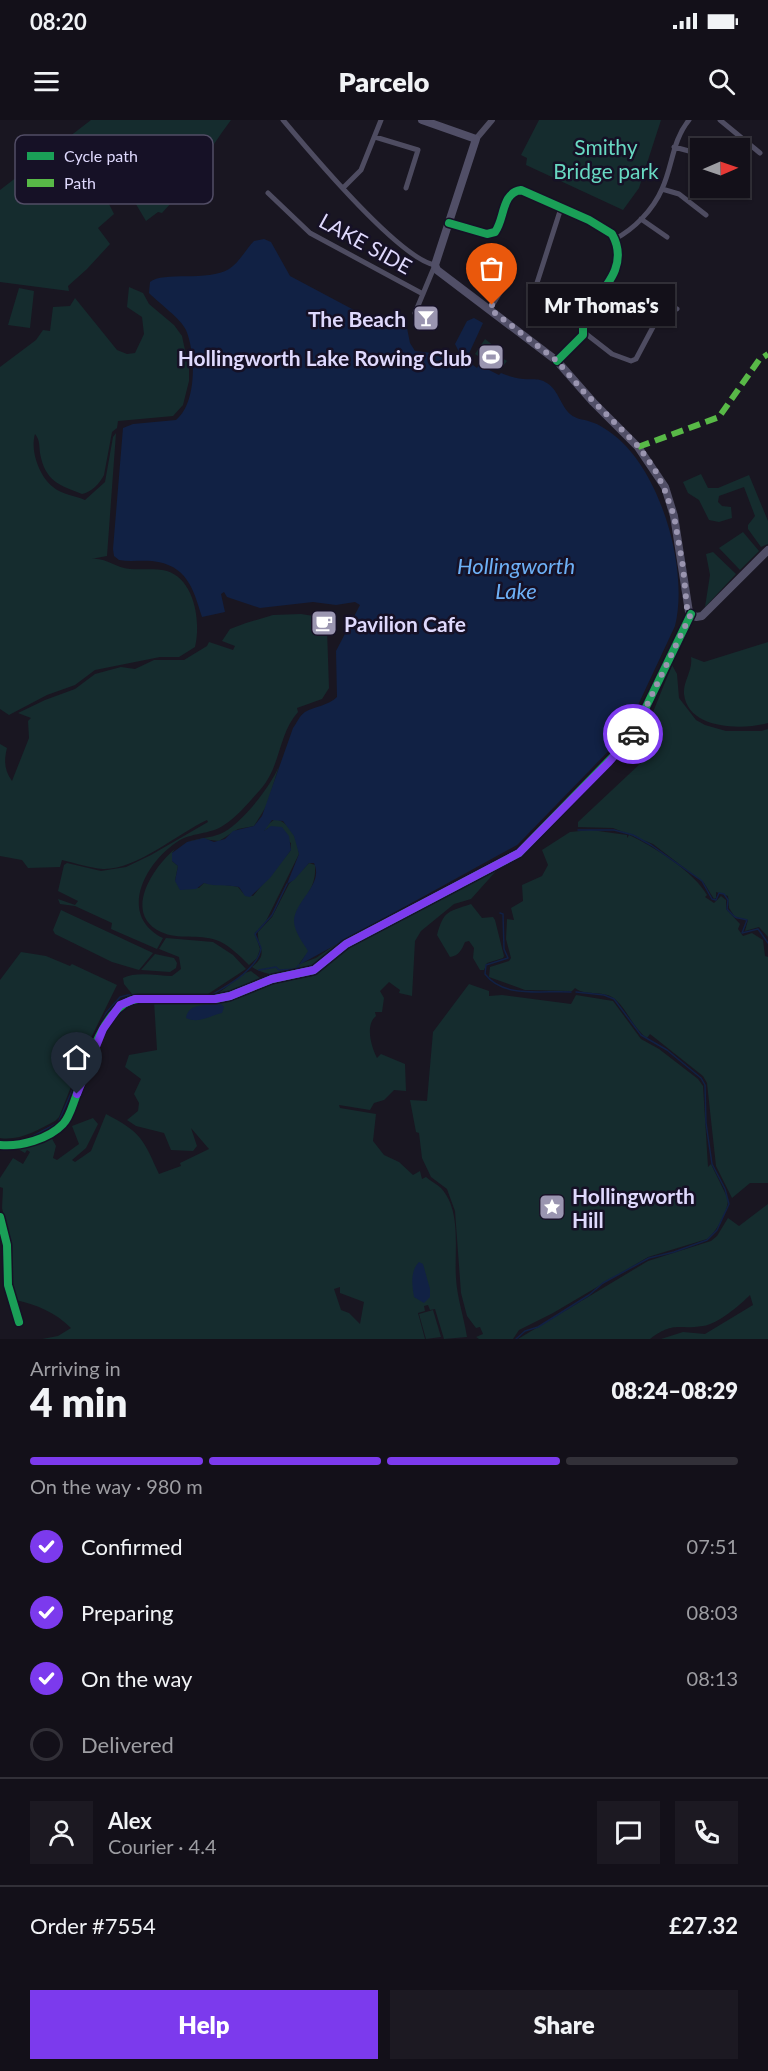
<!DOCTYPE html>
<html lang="en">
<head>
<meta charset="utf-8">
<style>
  :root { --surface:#131019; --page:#1c1922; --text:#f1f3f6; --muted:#9d9da2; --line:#323038; --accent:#7c3aed }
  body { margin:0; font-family:Lato,sans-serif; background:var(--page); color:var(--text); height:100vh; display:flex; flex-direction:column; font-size:22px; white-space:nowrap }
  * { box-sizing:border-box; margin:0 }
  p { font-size:20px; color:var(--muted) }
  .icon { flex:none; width:33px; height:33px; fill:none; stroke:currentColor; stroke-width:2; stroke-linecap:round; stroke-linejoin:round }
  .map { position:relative; height:1219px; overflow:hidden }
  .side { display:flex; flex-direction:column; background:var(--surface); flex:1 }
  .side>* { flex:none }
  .needle { width:39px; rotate:88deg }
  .controls { position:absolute; left:690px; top:18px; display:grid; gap:12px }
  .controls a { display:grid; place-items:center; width:60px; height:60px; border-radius:0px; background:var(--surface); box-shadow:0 2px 4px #0004,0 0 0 2px var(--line); font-size:30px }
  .pin { position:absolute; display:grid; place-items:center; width:51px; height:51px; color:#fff; margin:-62px -26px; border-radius:50% 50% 50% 0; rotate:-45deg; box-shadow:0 0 6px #0007 }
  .pin .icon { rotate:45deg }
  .courier { position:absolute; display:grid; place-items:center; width:60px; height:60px; margin:-30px; border:4px solid #7c3aed; border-radius:50%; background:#fff; color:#222; box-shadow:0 2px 8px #0007 }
  .bubble { position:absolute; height:42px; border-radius:0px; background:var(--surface); box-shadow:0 2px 4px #0004,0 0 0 2px var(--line); font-size:20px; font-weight:800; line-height:42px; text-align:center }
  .headline em { font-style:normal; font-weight:800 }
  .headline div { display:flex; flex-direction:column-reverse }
  .headline { display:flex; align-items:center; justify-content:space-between; height:102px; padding:0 30px }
  h1 { font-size:39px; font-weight:800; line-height:45px }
  .bar { display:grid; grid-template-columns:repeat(4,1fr); gap:9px 6px; align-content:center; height:72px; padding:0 30px }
  .bar i { height:8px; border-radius:4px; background:var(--line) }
  .bar .on { background:var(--accent) }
  .bar p { grid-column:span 4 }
  .line { display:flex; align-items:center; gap:15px; padding:0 30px; border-top:2px solid var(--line) }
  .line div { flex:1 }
  .round { display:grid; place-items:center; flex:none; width:63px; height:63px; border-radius:0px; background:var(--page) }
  ol { padding:0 30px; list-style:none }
  li { display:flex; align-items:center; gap:18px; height:66px }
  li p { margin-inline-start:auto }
  li .icon { padding:6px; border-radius:50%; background:var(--accent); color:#fff; stroke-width:4 }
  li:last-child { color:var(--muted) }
  li i { width:33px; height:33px; border:3px solid var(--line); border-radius:50% }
  .button { display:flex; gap:12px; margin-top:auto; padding:12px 30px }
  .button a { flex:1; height:69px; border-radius:0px; background:var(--accent); color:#fff; font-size:24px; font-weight:800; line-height:69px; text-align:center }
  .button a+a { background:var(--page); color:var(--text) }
  .status { display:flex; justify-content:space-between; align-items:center; height:42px; padding:0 30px; background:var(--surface); direction:ltr }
  .status svg { height:16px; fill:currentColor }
  header { display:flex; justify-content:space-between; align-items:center; height:78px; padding:0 30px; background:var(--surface); font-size:27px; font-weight:800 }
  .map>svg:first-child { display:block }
</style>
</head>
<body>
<div class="status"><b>08:20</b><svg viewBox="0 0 49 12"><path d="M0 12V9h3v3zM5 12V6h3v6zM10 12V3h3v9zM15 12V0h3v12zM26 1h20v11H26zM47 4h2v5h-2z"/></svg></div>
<header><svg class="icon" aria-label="menu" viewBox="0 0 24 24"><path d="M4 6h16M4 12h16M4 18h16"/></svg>Parcelo<svg class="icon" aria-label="search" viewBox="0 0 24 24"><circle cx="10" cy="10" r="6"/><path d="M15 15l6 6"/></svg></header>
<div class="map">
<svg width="768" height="1219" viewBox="0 0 768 1219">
  <rect width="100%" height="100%" fill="#191621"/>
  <!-- green -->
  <path fill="#152c2e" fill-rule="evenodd" d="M91 0H231C207 32 190 64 162 93L158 92 146 101 124 64 104 74 114 94 98 108 110 124 87 149 68 166 69 171 0 162V70Z
    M539 0H661L639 68 623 90 526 45 527 38 521 35Z
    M129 167 143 173 149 184 174 205 182 216 189 249V261L183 285 173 296 118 301 117 308 112 312 104 355C100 363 92 372 82 374 59 365 45 361 40 333 39 326 40 320 35 314 30 330 39 356 53 367 61 374 76 376 85 380L105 362 113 317 116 313 107 436 91 439C106 437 115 448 130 449 143 450 154 448 167 451 195 460 201 502 195 527L179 537H160L95 550 75 565 47 575 9 595 0 589V247L36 220 43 210 50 211 53 187 70 186 75 178 117 230 127 234 135 233 144 214 142 197 127 187Z
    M19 168 34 171 30 208 8 205Z
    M485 219 494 226 491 231 507 241 500 250 494 246 489 251 484 248 487 242 475 234Z
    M701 354 708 368H718L749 355 768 401V424L761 427 748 409V405L755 396 744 367 719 376 718 382 722 386 731 387 732 398 719 402 709 400 699 380 688 373 683 362Z
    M743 412 759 431 740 450 719 428Z
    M713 432 736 454 705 487 710 455 706 434Z
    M301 494 320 497 318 506 327 509 329 568 322 579 297 588 298 592C278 614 281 647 260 670 249 682 238 696 224 705 210 715 191 712 177 722 145 743 117 795 163 818L157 829 111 809 112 803 75 786 60 784 58 779 75 785 78 781 58 771 64 745 67 743 101 751 126 747 151 735 208 702 207 700C177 714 136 750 103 749 90 748 75 743 62 740L60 747 28 748 22 740 0 736V624L7 628C4 640 4 650 12 661L29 618 28 601 31 598 18 593 45 580 75 569 95 554 121 547 135 549 154 540H184L207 526 209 522 233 530 235 526 222 521 230 509 246 503 273 495Z
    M768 522V603C743 610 688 610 684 574 683 561 693 551 691 537L704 542Z
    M672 545 677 554 679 578 696 600 705 605 726 611H761L768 609V817L759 807 745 811 748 800 735 797 729 788 728 776 716 772V778L714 779 704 763 653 724 613 708 578 707V702L643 641 651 597Z
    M279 646 267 685 254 706 238 709 219 721 201 719 187 722C198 718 210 718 220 714 241 705 271 666 279 646Z
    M275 699C290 702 298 719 299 734L266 801 255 813 260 829 257 838 249 845C240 836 228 824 216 820 199 814 178 820 161 812 122 794 153 747 175 729L172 733V741L178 746 175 761 199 768 204 763C216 765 227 764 238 767L243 773 253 776 291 730V723L268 708 264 712 266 706Z
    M591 710 627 715V718L629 715C653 726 694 752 707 775L705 777 714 783 721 776 726 780V789L740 804 738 809 743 816 752 813 763 820 765 836 768 837V1063H750L732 1078 716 1046 707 963 703 956 650 914 647 918C633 908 628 891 616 880 605 869 586 877 575 868L572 871 525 870 489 857 490 847 509 841 511 838 506 819 507 799 514 800 511 788 523 781 522 765 542 756 548 745 542 730 570 712Z
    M309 743 315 745C318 786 275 782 309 831L299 844 316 838 342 820 343 825C333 833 323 843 312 849 296 857 268 858 252 847 270 832 257 829 258 812L272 797 289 764Z
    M493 750H497L471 779 454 784 421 811 415 821 412 876 399 873 400 870 389 862 380 871 384 878 382 892H375L376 896C365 905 371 926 377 938L381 934 405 944 406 971 394 970 384 980 374 983 370 990 339 985 340 988 376 994 373 1021 384 1035 399 1042 413 1055 420 1051 422 1059 426 1057C430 1061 437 1064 441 1068 462 1091 454 1130 456 1158 457 1178 464 1197 467 1217L444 1219 435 1189 430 1190 428 1185 424 1186 425 1191 418 1193 425 1219H42L58 1216 71 1208C55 1192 37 1185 16 1180L10 1160 11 1124 2 1088 3 1068 0 1067V1058L13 1038 23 1044 30 1032 27 1030 25 1033 18 1029 50 1015 56 1026 53 1038 57 1040 79 1024 72 1006 93 998 98 1004 86 1028 72 1040 75 1042 91 1031 106 994C142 1013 143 1019 159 1054L181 1046 180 1043 209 1029 191 1008 197 1026 193 1031 171 1030 164 1013 136 1006 127 1000 138 991 139 983 134 974 141 959 125 947 129 935 157 930 154 881 211 883 244 875 275 863 313 856 349 827ZM340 1167V1173L364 1182 360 1204 349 1193 341 1190 334 1169Z
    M471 784 482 798 493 797 495 800 504 836 503 838 487 843 484 850H480L473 838 474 828 469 821 465 822C462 829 459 836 450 837L437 815C444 790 448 792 471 784Z
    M61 790 153 833 139 850 112 842 55 814 53 810Z
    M166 818 213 822 233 835 246 849 208 874H132L124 864 123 858C137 851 157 856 172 856L181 849 179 837 159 829Z
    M21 832 46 836 70 846 72 844 117 865 88 924 59 997 55 1001C38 1010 20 1021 0 1018V860Z
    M155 834 174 838 177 843 176 848 170 852 141 850Z
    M251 851 260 858 259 861 212 878 245 853Z
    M469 864 489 871V876L502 875 571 884 576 875 613 881 641 919 659 929 698 959 703 966 708 1047 711 1044 728 1079C728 1092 717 1111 707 1119L648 1137 553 1193 519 1210 513 1219H479L476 1217 483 1214 480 1207 476 1208 467 1196 461 1173 455 1091 447 1069 431 1057 422 1038 419 1013 416 1012 410 980 427 981 433 912Z
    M768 1084V1219H661L683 1212 705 1214 753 1185 750 1175C740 1185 718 1204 703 1206 678 1210 674 1201 650 1219H518L648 1141 711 1121 717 1116 728 1098 739 1106Z
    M433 1190 441 1217 426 1219 419 1194Z"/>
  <!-- water -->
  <path fill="#112144" d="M264 119 271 122 290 156 384 206 407 208 410 223 415 231 457 236 459 232 455 224 467 201 474 198 483 203 466 240 477 248 479 245 499 255 501 253C508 256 515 258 523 259 530 260 539 258 545 262 558 268 560 285 570 294 577 300 584 299 591 302 599 304 609 311 615 316 661 352 689 450 675 506L624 615 523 719 517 725 299 845 308 831C303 823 294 811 294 801 295 780 324 765 314 743H309L294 760 287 764 299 734 294 716 283 701 272 700 264 711 271 706 282 707 289 716 291 730 270 758 250 777 245 776 239 767C226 764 216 767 204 763L196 769 180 770 175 761 178 746 172 741V733L187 722 204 718 214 722 225 719 233 711 254 706 262 696 293 608C297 603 299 596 305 592 315 586 328 586 337 577L336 531 360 485 355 482 336 485 313 482 260 488 227 477 224 472 221 474 225 492 202 497C193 468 187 445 152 441 141 440 130 442 119 440L114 436 113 429 123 308 133 304 176 300C197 283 196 234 186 210 181 199 159 183 149 173L150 162C163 151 208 162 229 149 239 143 246 129 254 121Z
    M221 884 224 887 222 893C209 896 199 904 186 898 188 882 209 886 221 884Z
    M419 1142 423 1144 430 1169V1177L424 1183 414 1177C412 1165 410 1151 419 1142Z"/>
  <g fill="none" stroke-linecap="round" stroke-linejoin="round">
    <!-- stream -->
    <path stroke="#112144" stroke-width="1.5" d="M578 710H614L633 715 651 725 702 761 712 779 716 780 719 773 724 774 728 780 727 789C739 802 735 796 747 800L742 813 758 809 768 823
      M500 793 503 794 504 829 508 838 486 845 485 854C504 879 543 870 571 872
      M259 850 276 847 279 850 296 849 299 845
      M208 877C225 867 258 850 261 828L255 814 272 795 287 764
      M7 1023 29 1018 58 1003 106 893 120 877 128 875 188 876
      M516 1219 525 1211 538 1207 589 1175 603 1163 649 1138 674 1132 707 1120 717 1110 729 1084 725 1069 712 1044 706 1003 705 965 701 958 667 930 641 915 614 879 604 875 576 872"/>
    <!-- minor -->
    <path stroke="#4e4c61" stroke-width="5" d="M283 0C309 31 399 139 435 145L415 193
      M720 0 760 33
      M375 17 418 30 406 68
      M674 27 689 31 700 38
      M343 68 361 50 381 0
      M662 69 679 74 706 95
      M268 73 310 113 423 174
      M641 99 667 117
      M449 103 487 114 495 112C505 99 501 73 521 70L589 100 612 114C630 146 603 169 585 194L583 202V215L557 241
      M615 119C634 109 653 90 662 69 673 45 672 21 689 0
      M536 166 561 88
      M490 189 501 171 500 159
      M585 213 612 234 631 241 636 239 653 207 669 185 677 189
      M0 1025C20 1027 49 1019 63 1004 69 998 72 987 75 979 85 951 104 881 138 879H215L230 876 272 859 314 850 346 824 519 733 631 618 691 494
      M0 1097 7 1125 8 1165 19 1202"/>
    <!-- tertiary -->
    <path stroke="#4e4c61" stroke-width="6" d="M476 19 492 0"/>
    <!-- secondary -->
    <path stroke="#514f67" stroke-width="8" d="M422 0 476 19 435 145 437 150 557 241 593 282 638 327 665 367 674 396 689 492 696 497 702 496 768 430"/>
    <!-- quiet -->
    <path stroke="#58b947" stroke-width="6" stroke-dasharray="12 6" stroke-linecap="butt" d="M638 327 719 297 759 240 768 234"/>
    <defs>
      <path id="cycleway" d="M449 103 487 114 495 112C505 99 501 73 521 70L589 100 612 114C630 146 603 169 585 194L583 202V215L557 241
        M0 1025C20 1027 49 1019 63 1004 69 998 72 987 75 979 85 951 104 881 138 879H215L230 876 272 859 314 850 346 824 519 733 631 618 691 494
        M0 1097 7 1125 8 1165 19 1202"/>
    </defs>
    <!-- cycleway casing -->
    <use href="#cycleway" stroke="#161126" stroke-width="11"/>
    <!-- cycleway -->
    <use href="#cycleway" stroke="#1a9f57" stroke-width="8"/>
  </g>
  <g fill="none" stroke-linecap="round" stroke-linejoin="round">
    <!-- done -->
    <path stroke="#9a95b0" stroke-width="6" stroke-dasharray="0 10.8" d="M492 185 490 189 557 241 583 271 639 327 655 350 664 368 674 396 683 447 687 488 691 494 633 614"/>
    <!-- route -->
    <path stroke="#7c3aed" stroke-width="8" d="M77 974 103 909 120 885 135 879H215L230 876 272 859 314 850 346 824 519 733 609 642 633 614"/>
  </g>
  <!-- icons -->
  <defs>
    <symbol id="bar-square" viewBox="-11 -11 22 22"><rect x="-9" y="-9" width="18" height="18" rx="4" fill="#9a95b0" stroke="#161126"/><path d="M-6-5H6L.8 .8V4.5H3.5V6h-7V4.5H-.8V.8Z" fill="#fff"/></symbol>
    <symbol id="stadium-square" viewBox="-11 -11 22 22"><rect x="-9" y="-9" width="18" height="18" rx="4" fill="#9a95b0" stroke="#161126"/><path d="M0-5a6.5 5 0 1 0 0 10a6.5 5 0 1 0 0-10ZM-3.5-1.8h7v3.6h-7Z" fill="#fff"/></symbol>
    <symbol id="cafe-square" viewBox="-11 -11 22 22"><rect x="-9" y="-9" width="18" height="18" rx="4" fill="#9a95b0" stroke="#161126"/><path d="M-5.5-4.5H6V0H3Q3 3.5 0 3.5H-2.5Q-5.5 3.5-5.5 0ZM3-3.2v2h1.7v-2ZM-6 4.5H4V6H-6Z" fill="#fff"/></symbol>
    <symbol id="sight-square" viewBox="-11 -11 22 22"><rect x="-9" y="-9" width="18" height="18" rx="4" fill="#9a95b0" stroke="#161126"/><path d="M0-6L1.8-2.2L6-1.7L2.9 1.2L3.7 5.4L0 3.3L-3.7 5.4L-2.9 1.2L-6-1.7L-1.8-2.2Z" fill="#fff"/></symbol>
  </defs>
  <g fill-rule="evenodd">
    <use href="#bar-square" x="411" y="183" width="30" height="30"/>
    <use href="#stadium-square" x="476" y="222" width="30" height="30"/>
    <use href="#cafe-square" x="309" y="488" width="30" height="30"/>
    <use href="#sight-square" x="537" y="1072" width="30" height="30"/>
  </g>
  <g text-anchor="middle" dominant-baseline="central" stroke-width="5" stroke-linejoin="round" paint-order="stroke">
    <!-- park labels -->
    <g font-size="21" fill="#68d9c2" stroke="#161126">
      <text x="606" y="26">Smithy<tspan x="606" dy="24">Bridge park</tspan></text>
    </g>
    <!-- street labels -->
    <g font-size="21" fill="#dfd9fd" stroke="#161126">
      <text transform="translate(366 123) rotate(29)">LAKE SIDE</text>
    </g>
    <!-- poi labels -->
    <g font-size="21" font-weight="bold" fill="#dfd9fd" stroke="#161126" text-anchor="end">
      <text x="406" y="198">The Beach</text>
      <text x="472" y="237">Hollingworth Lake Rowing Club</text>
      <text x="344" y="503" text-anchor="start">Pavilion Cafe</text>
      <text x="572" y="1075" text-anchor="start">Hollingworth<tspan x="572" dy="24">Hill</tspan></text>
    </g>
    <!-- water labels -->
    <g font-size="22" font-style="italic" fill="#6db0f6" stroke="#161126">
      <text x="516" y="445">Hollingworth<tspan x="516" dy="25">Lake</tspan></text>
    </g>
  </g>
  <!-- legend -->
  <rect x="15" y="15" width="198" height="69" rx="9" fill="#161126" stroke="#524d66" stroke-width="1.5"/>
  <rect x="27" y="32" width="27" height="8" fill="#1a9f57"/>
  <rect x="27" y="59" width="27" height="8" fill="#58b947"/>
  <g font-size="16" fill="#dfd9fd">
    <text x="64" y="42">Cycle path</text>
    <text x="64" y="69">Path</text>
  </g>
</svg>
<div class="controls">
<a><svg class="needle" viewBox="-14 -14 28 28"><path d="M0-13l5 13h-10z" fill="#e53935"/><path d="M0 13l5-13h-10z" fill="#9d9da2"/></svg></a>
</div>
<div class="pin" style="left:492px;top:185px;background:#ea580c"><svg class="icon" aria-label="bag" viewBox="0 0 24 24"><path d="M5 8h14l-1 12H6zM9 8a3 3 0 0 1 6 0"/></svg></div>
<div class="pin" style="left:77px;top:974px;background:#1f2937"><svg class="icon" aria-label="home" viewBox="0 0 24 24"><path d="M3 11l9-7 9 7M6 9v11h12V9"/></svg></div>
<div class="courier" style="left:633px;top:614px"><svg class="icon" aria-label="car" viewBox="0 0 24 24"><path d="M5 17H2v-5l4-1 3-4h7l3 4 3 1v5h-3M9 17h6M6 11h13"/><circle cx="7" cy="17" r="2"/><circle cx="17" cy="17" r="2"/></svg></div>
<div class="bubble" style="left:528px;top:164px;width:147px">Mr Thomas's</div>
</div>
<section class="side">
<div class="headline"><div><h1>4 min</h1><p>Arriving in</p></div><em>08:24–08:29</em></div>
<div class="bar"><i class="on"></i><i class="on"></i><i class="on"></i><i></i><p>On the way · 980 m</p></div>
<ol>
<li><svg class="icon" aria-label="check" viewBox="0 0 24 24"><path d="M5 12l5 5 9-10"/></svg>Confirmed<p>07:51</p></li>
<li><svg class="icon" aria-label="check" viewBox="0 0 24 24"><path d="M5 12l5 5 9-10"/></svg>Preparing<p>08:03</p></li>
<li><svg class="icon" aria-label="check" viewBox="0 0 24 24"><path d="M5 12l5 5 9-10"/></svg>On the way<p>08:13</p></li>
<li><i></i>Delivered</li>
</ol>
<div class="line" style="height:108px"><a class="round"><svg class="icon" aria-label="person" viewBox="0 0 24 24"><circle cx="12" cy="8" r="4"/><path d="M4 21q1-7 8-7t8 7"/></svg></a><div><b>Alex</b><p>Courier · 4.4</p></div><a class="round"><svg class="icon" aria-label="chat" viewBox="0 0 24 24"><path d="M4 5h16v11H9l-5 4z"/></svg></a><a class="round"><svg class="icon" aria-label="phone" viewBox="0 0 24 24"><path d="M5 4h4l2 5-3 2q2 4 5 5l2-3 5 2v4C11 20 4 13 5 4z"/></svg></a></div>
<div class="line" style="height:78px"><div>Order #7554</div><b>£27.32</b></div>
<div class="button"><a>Help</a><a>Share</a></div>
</section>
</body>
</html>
